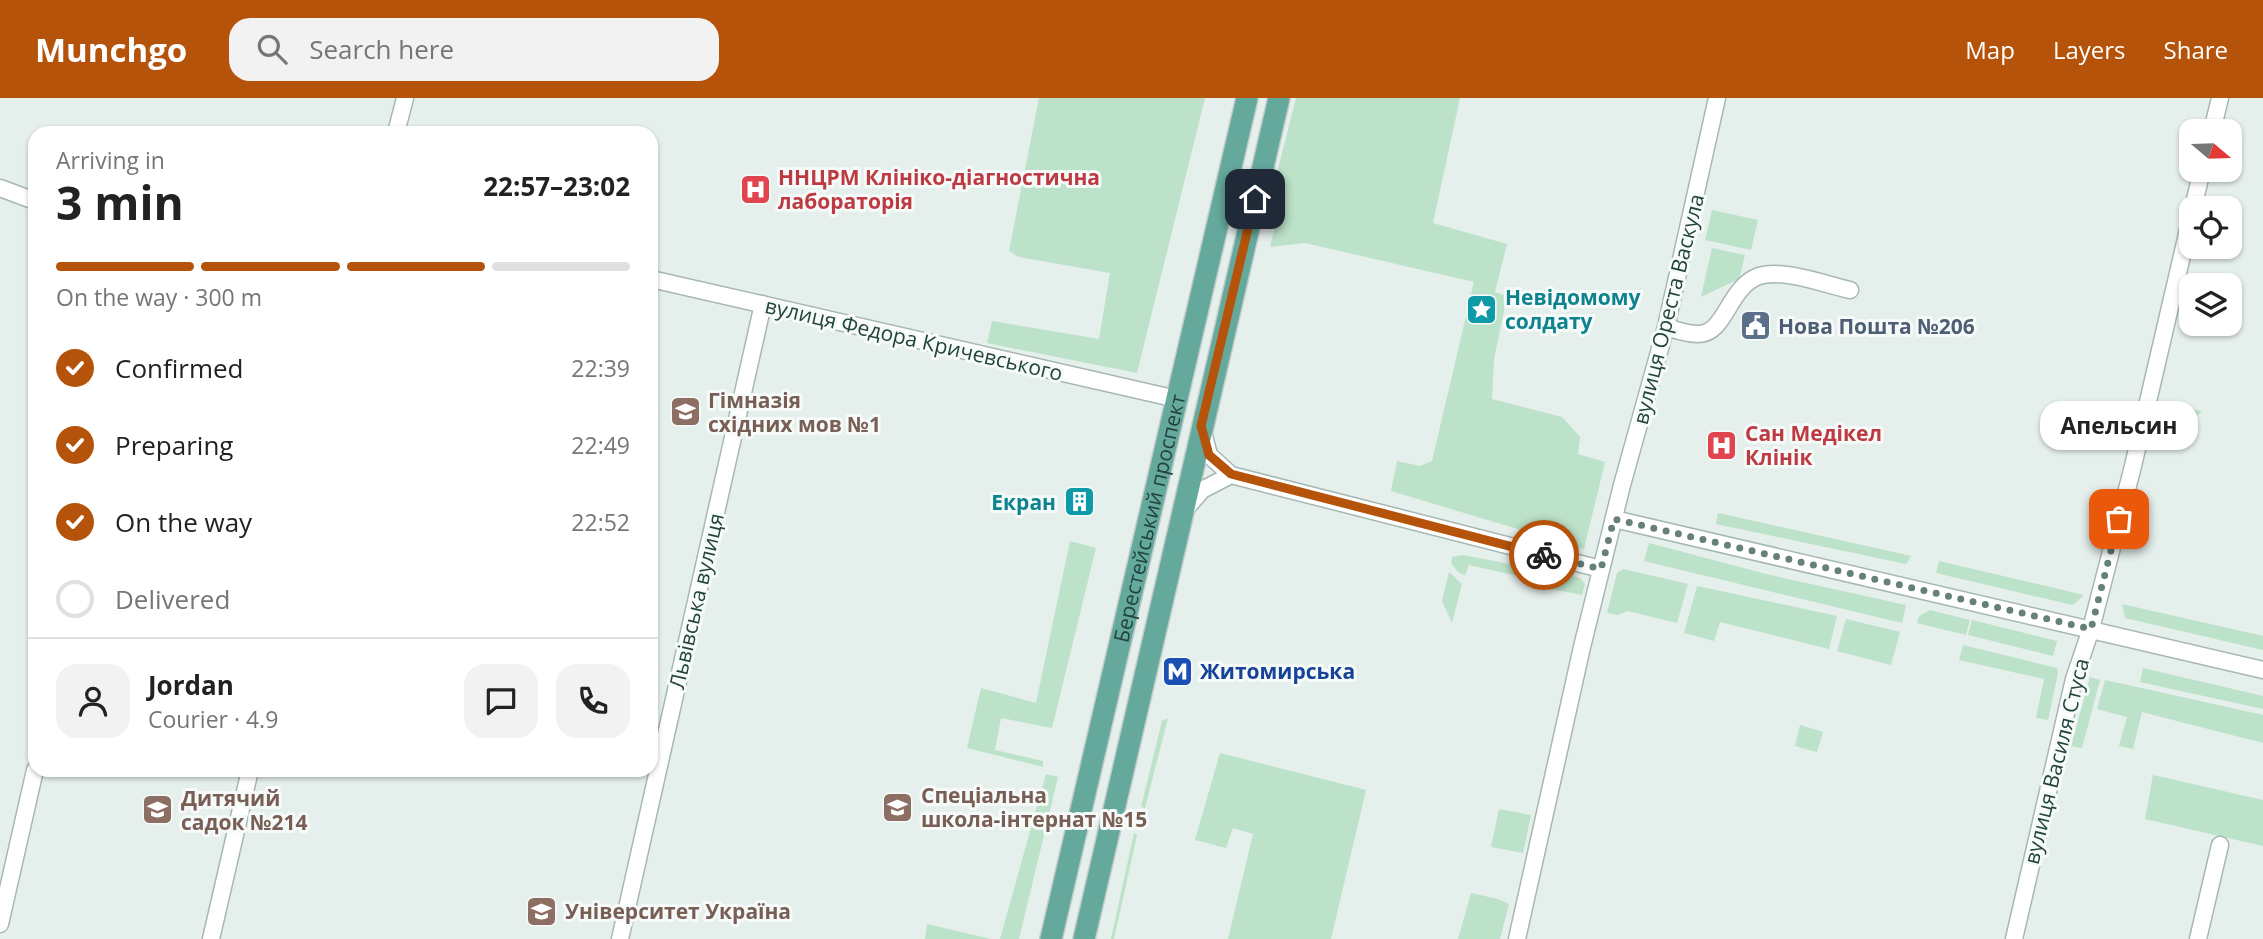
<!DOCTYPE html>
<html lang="en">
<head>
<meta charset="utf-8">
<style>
  :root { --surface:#fff; --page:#f2f2f2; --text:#222; --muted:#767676; --line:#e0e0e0; --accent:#b45309 }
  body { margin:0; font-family:"Open Sans",sans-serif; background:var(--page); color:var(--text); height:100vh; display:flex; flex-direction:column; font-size:26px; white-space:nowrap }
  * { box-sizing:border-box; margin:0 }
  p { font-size:23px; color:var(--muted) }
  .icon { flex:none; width:38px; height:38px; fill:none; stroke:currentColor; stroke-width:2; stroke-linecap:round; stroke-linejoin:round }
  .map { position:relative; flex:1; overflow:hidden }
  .sheet { position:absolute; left:28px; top:28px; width:630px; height:651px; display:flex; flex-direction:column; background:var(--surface); border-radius:21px; box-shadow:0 2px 5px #0004 }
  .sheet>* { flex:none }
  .needle { width:46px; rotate:109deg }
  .fabs { position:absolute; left:2179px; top:21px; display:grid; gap:14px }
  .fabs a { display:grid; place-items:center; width:63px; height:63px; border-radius:14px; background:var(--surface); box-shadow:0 2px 5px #0004; font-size:35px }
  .pin { position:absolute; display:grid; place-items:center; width:60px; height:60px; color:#fff; margin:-30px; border-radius:14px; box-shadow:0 4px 10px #0006 }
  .courier { position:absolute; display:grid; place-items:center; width:70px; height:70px; margin:-35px; border:5px solid #b45309; border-radius:50%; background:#fff; color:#222; box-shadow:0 2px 9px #0007 }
  .bubble { position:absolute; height:49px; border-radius:21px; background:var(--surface); box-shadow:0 2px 5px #0004; font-size:23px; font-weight:700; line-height:49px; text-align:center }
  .head em { font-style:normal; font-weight:700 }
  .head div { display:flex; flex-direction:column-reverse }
  .head { display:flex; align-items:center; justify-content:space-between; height:119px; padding:0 28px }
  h1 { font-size:46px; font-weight:700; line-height:52px }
  .bar { display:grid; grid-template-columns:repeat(4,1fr); gap:10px 7px; align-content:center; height:84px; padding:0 28px }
  .bar i { height:9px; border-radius:5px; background:var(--line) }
  .bar .selected { background:var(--accent) }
  .bar p { grid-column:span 4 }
  .line { display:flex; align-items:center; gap:18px; padding:0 28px; border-top:2px solid var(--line) }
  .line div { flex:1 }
  .round { display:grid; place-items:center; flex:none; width:74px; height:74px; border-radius:21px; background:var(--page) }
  ol { padding:0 28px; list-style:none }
  li { display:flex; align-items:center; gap:21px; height:77px }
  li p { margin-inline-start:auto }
  li .icon { padding:7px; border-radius:50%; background:var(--accent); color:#fff; stroke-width:4 }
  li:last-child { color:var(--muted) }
  li i { width:38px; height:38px; border:4px solid var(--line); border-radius:50% }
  header { display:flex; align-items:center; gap:42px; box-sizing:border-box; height:98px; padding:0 35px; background:var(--accent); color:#fff }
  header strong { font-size:33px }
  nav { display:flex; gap:38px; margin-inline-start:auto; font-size:24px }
  .search { width:490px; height:63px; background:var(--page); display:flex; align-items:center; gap:18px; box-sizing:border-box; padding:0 24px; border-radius:21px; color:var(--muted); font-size:26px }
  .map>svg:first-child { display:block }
</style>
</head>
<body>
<header>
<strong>Munchgo</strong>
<div class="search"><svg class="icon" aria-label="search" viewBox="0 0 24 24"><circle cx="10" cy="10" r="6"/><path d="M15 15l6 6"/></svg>Search here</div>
<nav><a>Map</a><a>Layers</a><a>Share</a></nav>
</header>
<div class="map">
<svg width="2263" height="841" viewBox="0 0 2263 841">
  <rect width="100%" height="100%" fill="#e5efeb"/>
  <!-- green -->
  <path fill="#bce2c9" d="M1039 0H1205L1137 275 987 245 992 223 1099 241 1110 175 1019 159 1009 153Z
    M1296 0H1460L1433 125 1507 146 1495 194 1507 198 1494 261 1492 301 1562 319 1580 339 1578 356 1605 364 1584 451 1391 393 1397 363 1420 368 1432 363 1474 184 1305 145 1270 149C1275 128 1285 99 1276 79Z
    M1712 112 1758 122 1751 152 1705 142Z
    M1712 150 1745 157 1739 181 1701 199Z
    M2158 304 2202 313 2169 346 2171 336 2147 330 2152 307Z
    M1718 415 1911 458 1906 466 1716 426Z
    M1070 443 1096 450 1052 630 1001 620 995 652 1043 663V669L967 650 981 590 1036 605Z
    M1649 445 1766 476 1906 507 1902 525 1644 463Z
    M1463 457 1546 473 1543 484 1469 467 1465 477 1459 475 1451 465 1452 459Z
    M1939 463 2084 497 2073 507 1936 475Z
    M1623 471 1688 486 1677 525 1628 513 1618 517 1607 515 1617 475Z
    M1550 473 1580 480 1585 486 1582 497 1546 490Z
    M1449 474 1462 486 1452 525 1442 503Z
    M1697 488 1837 518 1829 551 1720 524 1714 543 1684 535Z
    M2122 506 2263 538V552L2125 520Z
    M1930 512 1970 522 1966 537 1917 525 1919 518Z
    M1846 521 1900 534 1891 567 1837 553Z
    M1972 522 2057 543 2053 558 1968 537Z
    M1963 547 2057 570 2058 575 2048 622 2036 620 2044 581 1959 562Z
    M2143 570 2263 598V611L2140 584Z
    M2090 579 2100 582 2082 650 2071 648Z
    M2105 582 2263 617V645L2142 614 2133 651 2119 648 2127 619 2097 611Z
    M1168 620 1145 710 1141 709 1162 623Z
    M1800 627 1823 634 1817 654 1795 648Z
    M1220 655 1366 692 1331 841H1228L1253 736 1233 730 1226 750 1195 742Z
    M1046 676 1058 679 1019 841H1000Z
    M2153 677 2263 702V748L2145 721Z
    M1499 711 1531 717 1523 755 1491 749Z
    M1134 735 1137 737 1114 841H1111Z
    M1471 795 1498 801 1509 806 1500 841H1458Z
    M927 826 991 841H925Z"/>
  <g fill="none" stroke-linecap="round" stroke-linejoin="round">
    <defs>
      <path id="minor" d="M2212 33 2220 0
        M396 35 405 0
        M0 90 35 103
        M2193 110 2202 72
        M651 181 1177 301
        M1666 229C1676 232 1687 236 1698 236 1726 236 1728 189 1759 178 1781 170 1827 187 1850 192
        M1203 334 1209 357 1231 377 1601 471
        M1184 413 1202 392 1231 377
        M1614 421 2263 572
        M0 826 35 672
        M211 841 250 672
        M620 841 763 206
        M1517 841 1582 549 1622 387 1666 229 1717 0
        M2014 841 2074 581 2091 531 2133 368 2191 119
        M2198 841 2220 747"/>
      <g id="major">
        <path id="s1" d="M1051 841 1247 0"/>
        <path d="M1084 841 1279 0"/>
      </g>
    </defs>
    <!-- minor casing -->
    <use href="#minor" stroke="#a7b8b3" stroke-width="19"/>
    <!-- major casing -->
    <use href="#major" stroke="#c1cbc9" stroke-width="24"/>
    <!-- minor -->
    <use href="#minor" stroke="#fff" stroke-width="16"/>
    <!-- major -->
    <use href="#major" stroke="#65a99d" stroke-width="21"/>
  </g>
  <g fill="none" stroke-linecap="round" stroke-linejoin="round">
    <!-- done -->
    <path stroke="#66807a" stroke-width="7" stroke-dasharray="0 12.6" d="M1544 457 1601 471 1614 421 2091 531 2119 421"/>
    <!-- route -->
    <path stroke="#b45309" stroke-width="9" d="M1255 101 1201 328 1209 357 1231 376 1544 457"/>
  </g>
  <!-- icons -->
  <defs>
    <symbol id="hospital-square" viewBox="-11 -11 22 22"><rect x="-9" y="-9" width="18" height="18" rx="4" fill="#e0444e" stroke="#f6fbf9"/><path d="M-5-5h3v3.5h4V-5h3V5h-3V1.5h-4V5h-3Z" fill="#fff"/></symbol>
    <symbol id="sight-square" viewBox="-11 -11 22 22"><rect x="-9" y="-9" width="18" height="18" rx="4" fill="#0f9aa8" stroke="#f6fbf9"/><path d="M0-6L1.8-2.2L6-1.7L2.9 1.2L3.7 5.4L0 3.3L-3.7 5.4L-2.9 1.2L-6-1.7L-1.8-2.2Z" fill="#fff"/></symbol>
    <symbol id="civic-square" viewBox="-11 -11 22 22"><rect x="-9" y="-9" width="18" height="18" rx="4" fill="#5c6f8a" stroke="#f6fbf9"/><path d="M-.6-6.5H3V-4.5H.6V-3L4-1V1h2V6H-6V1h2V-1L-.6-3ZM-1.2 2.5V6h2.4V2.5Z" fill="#fff"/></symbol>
    <symbol id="school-square" viewBox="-11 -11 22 22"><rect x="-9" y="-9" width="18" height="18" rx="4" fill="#8d6e63" stroke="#f6fbf9"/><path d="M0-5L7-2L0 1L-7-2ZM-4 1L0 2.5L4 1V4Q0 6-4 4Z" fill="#fff"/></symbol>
    <symbol id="building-square" viewBox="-11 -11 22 22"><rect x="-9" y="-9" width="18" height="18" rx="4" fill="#0f9aa8" stroke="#f6fbf9"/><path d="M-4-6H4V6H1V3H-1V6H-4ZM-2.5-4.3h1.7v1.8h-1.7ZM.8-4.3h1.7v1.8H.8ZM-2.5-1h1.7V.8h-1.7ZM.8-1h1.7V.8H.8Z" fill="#fff"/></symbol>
    <symbol id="metro-square" viewBox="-11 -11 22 22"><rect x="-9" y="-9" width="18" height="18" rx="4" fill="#1a4fb4" stroke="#f6fbf9"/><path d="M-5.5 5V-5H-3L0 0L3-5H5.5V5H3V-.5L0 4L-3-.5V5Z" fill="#fff"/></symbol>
    <symbol id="university-square" viewBox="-11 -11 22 22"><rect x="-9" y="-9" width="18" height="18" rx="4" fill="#8d6e63" stroke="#f6fbf9"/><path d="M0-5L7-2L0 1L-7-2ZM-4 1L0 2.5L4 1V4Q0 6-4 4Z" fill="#fff"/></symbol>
  </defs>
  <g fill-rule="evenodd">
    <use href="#hospital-square" x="738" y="74" width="35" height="35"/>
    <use href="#sight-square" x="1464" y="194" width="35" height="35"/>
    <use href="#civic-square" x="1738" y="210" width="35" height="35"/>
    <use href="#school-square" x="668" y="296" width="35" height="35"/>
    <use href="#hospital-square" x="1704" y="330" width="35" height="35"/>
    <use href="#building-square" x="1062" y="386" width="35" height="35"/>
    <use href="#metro-square" x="1160" y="556" width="35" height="35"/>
    <use href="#school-square" x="880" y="692" width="35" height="35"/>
    <use href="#school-square" x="140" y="694" width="35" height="35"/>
    <use href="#university-square" x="524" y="796" width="35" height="35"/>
  </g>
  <g text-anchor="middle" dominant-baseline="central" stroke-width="6" stroke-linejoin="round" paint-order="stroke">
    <!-- health labels -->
    <g font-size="21" font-weight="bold" fill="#be3a42" stroke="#f6fbf9" text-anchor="start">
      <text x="778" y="79">ННЦРМ Клініко-діагностична<tspan x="778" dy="24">лабораторія</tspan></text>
      <text x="1745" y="335">Сан Медікел<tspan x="1745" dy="24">Клінік</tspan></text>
    </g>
    <!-- culture labels -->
    <g font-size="21" font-weight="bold" fill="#0d838f" stroke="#f6fbf9" text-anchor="start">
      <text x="1505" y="199">Невідомому<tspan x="1505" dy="24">солдату</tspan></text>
      <text x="1056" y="404" text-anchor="end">Екран</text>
    </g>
    <!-- street labels -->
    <g font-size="21" fill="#22443d" stroke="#f6fbf9">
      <text transform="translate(1668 211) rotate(-76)">вулиця Ореста Васкула</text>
      <text transform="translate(914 241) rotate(13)">вулиця Федора Кричевського</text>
      <text stroke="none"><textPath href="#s1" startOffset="432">Берестейський проспект</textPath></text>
      <text transform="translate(696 503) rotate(-77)">Львівська вулиця</text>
      <text transform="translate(2056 663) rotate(-76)">вулиця Василя Стуса</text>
    </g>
    <!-- service labels -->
    <g font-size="21" font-weight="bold" fill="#4e5e75" stroke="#f6fbf9" text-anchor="start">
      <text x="1778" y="228">Нова Пошта №206</text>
    </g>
    <!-- education labels -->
    <g font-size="21" font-weight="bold" fill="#785e54" stroke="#f6fbf9" text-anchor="start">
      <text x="708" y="302">Гімназія<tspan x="708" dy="24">східних мов №1</tspan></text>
      <text x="921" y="697">Спеціальна<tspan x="921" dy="24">школа-інтернат №15</tspan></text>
      <text x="181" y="700">Дитячий<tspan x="181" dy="24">садок №214</tspan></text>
      <text x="565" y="813">Університет Україна</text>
    </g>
    <!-- transit labels -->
    <g font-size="21" font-weight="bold" fill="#164399" stroke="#f6fbf9" text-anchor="start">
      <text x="1200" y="573">Житомирська</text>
    </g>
  </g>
</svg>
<div class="fabs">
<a><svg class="needle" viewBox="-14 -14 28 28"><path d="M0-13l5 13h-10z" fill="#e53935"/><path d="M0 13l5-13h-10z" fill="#767676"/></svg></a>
<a><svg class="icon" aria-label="locate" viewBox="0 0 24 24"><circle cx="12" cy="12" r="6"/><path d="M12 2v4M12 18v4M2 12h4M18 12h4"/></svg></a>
<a><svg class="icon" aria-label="layers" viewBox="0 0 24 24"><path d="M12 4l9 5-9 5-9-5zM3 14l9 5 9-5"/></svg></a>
</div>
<div class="pin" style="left:2119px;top:421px;background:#ea580c"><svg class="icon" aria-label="bag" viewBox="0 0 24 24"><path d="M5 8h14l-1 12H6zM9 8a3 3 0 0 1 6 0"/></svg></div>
<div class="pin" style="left:1255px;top:101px;background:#1f2937"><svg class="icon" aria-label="home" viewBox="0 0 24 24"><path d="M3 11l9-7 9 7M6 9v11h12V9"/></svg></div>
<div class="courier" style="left:1544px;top:457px"><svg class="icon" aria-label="bike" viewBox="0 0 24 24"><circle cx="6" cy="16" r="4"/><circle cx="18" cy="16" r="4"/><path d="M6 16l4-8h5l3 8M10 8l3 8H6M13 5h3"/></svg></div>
<div class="bubble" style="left:2040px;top:303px;width:158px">Апельсин</div>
<section class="sheet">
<div class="head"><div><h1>3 min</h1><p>Arriving in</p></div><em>22:57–23:02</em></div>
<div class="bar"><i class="selected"></i><i class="selected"></i><i class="selected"></i><i></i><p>On the way · 300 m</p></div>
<ol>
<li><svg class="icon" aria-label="check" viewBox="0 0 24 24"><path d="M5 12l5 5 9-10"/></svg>Confirmed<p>22:39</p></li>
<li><svg class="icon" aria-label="check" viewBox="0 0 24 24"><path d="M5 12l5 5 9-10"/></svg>Preparing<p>22:49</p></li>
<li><svg class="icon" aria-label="check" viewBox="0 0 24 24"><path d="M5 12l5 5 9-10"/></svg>On the way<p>22:52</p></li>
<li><i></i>Delivered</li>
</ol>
<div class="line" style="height:126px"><a class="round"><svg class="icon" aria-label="person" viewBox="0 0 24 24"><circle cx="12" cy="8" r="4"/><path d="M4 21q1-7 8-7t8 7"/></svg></a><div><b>Jordan</b><p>Courier · 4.9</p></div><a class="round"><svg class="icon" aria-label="chat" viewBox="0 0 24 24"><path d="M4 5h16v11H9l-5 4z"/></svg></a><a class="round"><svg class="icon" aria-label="phone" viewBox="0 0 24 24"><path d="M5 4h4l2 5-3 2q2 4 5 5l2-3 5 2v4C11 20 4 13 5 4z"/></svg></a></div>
</section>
</div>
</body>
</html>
